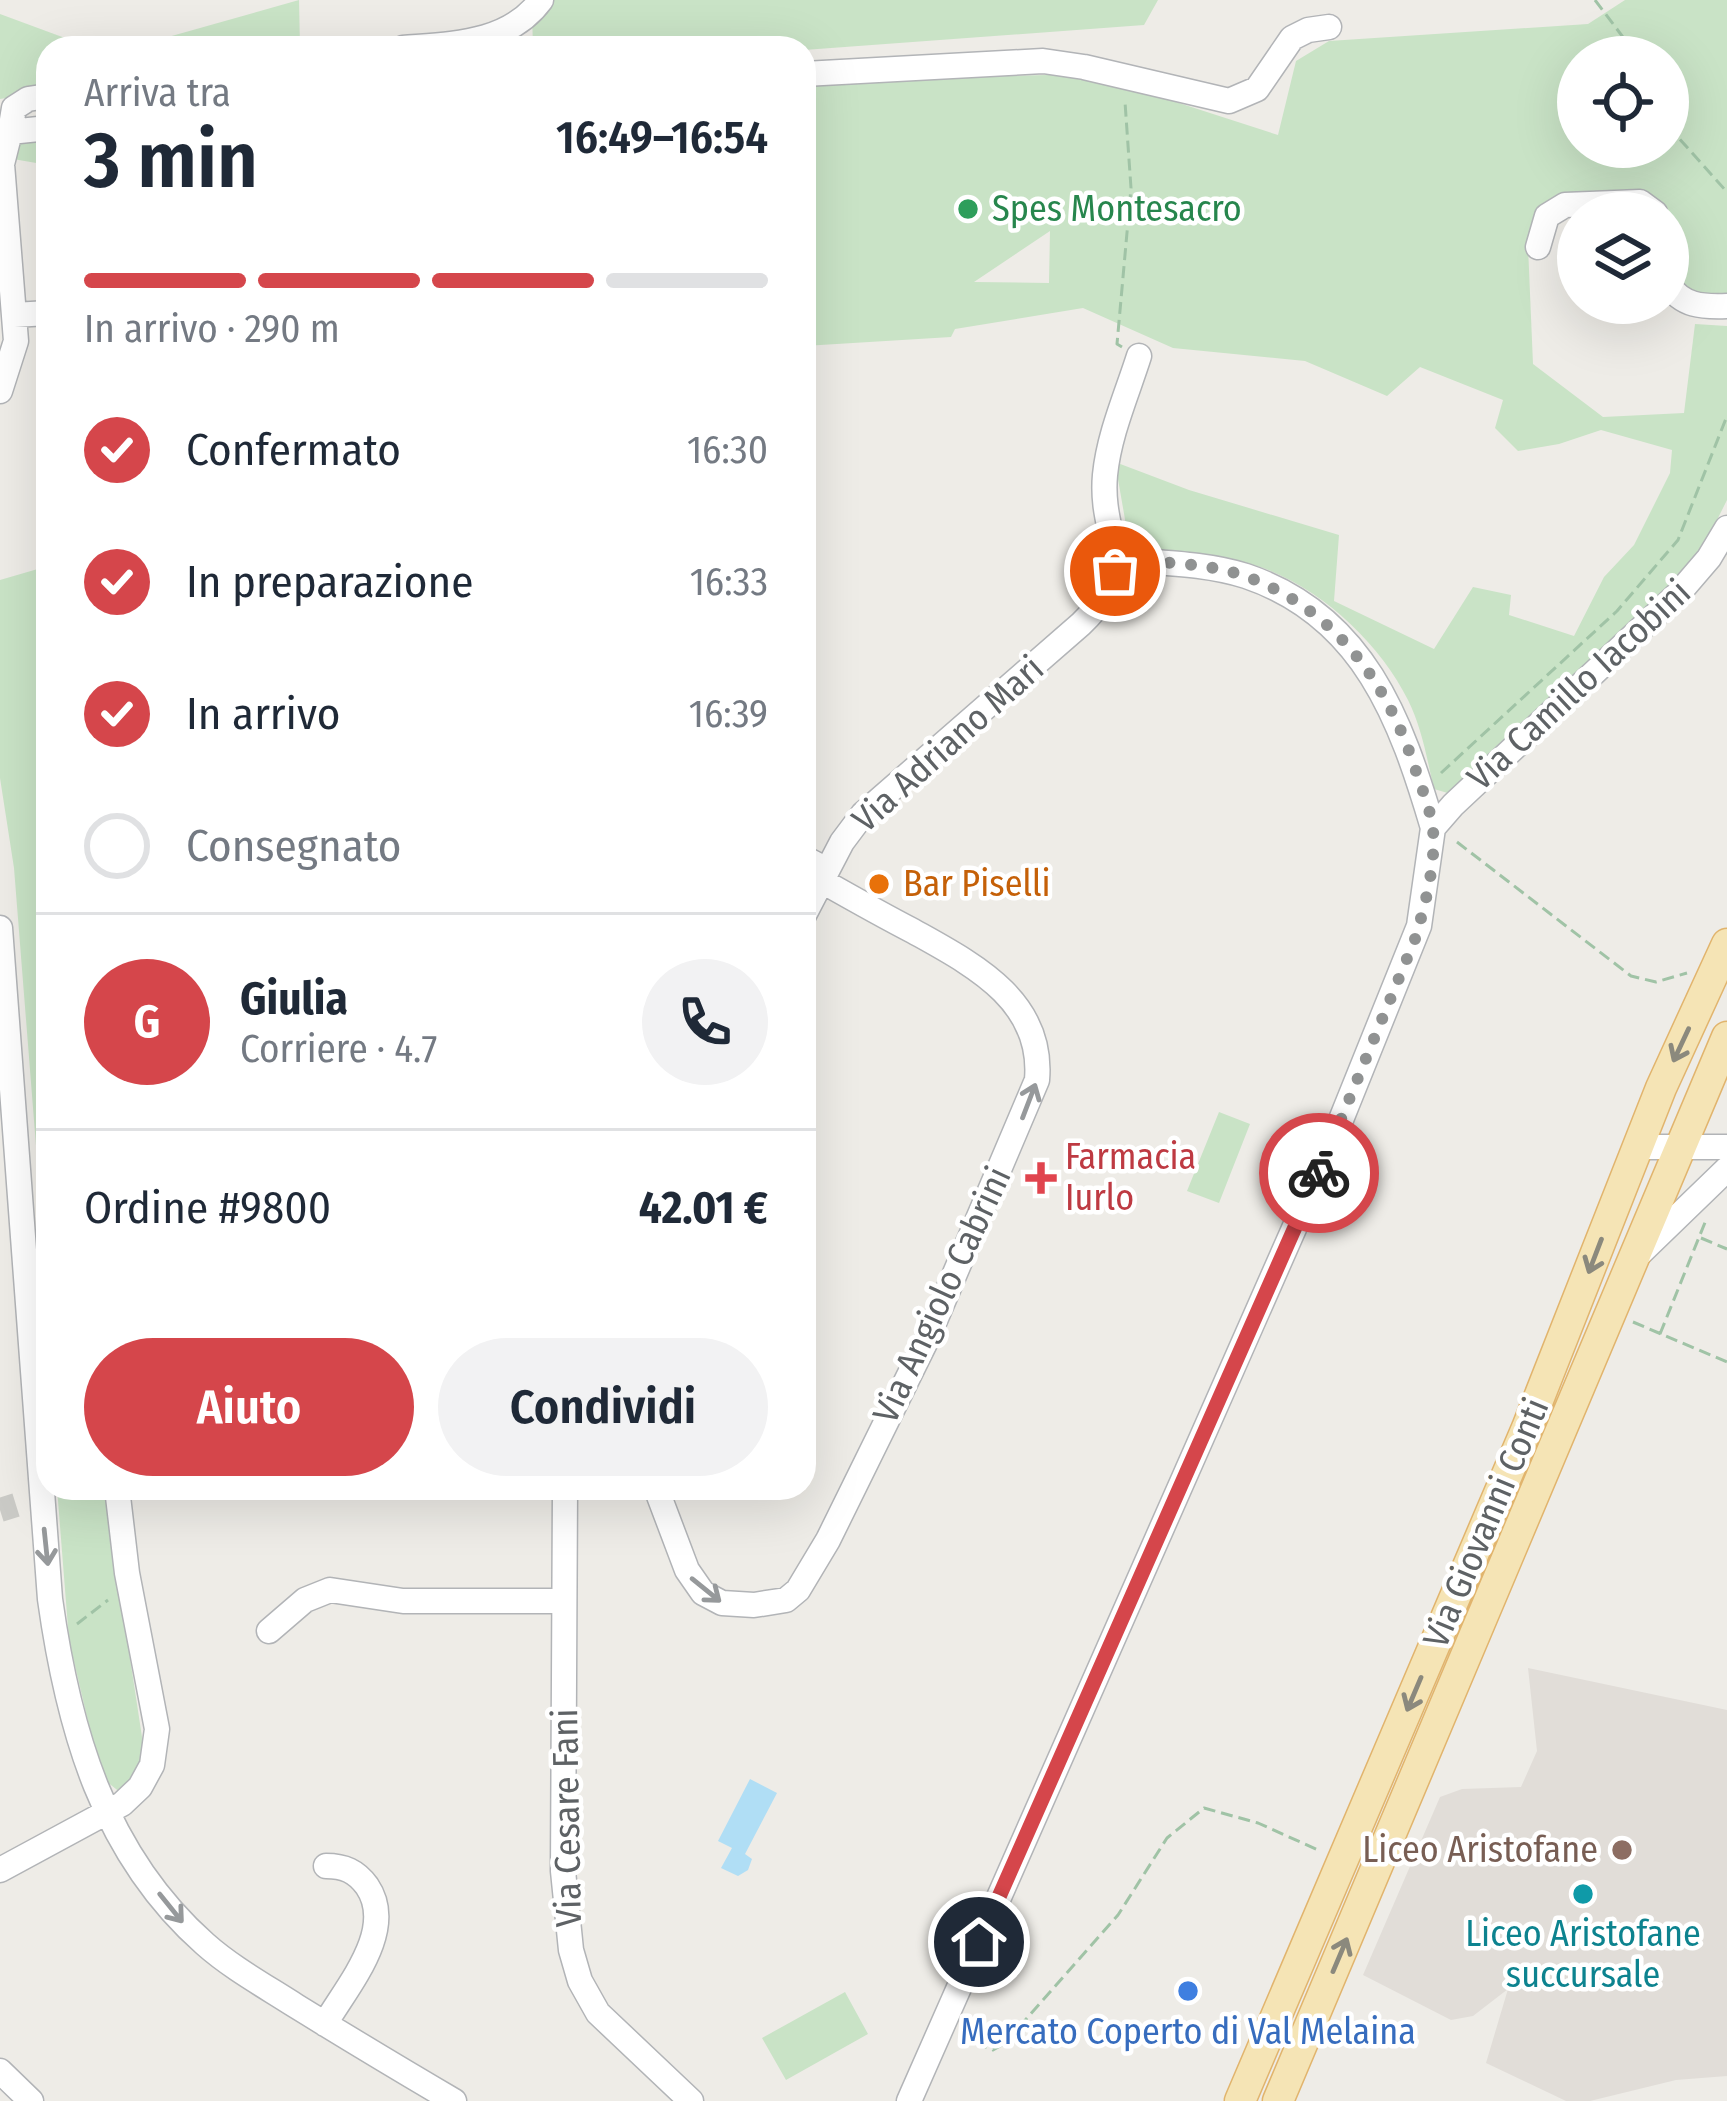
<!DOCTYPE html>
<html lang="it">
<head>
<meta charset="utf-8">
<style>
  :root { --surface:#fff; --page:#f2f2f3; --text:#1f2937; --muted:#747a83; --line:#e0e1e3; --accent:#d5464b }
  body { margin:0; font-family:"Fira Sans Condensed",sans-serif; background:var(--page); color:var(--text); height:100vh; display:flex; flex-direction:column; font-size:45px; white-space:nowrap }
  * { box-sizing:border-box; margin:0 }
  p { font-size:39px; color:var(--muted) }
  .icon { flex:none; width:66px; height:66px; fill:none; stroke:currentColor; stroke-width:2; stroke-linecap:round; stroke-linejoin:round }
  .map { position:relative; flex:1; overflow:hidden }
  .side { position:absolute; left:36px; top:36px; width:780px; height:1464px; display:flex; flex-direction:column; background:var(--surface); border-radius:36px; box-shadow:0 12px 48px #0002 }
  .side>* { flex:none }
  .buttons { position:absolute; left:1557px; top:36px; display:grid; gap:24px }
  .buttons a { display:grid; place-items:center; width:132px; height:132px; border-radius:50%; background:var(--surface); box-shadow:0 12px 48px #0002; font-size:60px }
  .pin { position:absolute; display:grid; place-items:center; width:102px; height:102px; color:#fff; margin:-51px; border:6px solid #fff; border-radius:50%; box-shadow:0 3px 12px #0007 }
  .courier { position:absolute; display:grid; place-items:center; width:120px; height:120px; margin:-60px; border:9px solid #d5464b; border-radius:50%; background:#fff; color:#222; box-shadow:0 3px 15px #0007 }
  .head em { font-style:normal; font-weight:600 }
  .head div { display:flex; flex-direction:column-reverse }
  .head { display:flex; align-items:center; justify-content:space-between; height:204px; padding:0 48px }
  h1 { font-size:78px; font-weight:600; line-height:90px }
  .bar { display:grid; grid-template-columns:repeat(4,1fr); gap:18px 12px; align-content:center; height:144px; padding:0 48px }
  .bar i { height:15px; border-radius:9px; background:var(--line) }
  .bar .current { background:var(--accent) }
  .bar p { grid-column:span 4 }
  .line { display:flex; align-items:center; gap:30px; padding:0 48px; border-top:3px solid var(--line) }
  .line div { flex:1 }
  .round { display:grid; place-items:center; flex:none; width:126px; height:126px; border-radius:63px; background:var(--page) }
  ol { padding:0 48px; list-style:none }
  li { display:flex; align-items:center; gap:36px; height:132px }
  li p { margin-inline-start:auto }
  li .icon { padding:12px; border-radius:50%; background:var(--accent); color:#fff; stroke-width:4 }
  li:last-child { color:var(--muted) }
  li i { width:66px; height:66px; border:6px solid var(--line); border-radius:50% }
  .primary-button { display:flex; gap:24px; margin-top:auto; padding:24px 48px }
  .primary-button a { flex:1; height:138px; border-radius:72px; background:var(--accent); color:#fff; font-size:48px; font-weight:600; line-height:138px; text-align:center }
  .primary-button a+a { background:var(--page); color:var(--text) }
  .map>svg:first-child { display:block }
</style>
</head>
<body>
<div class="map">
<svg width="1727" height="2101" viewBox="0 0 1727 2101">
  <rect width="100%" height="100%" fill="#eeece7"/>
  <!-- education -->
  <path fill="#e1ddd8" d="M1528 1668 1727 1710V2076L1676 2080 1590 2101H1566L1486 2063 1508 1989 1473 2016 1451 2020 1363 1975 1440 1797 1462 1789 1521 1787 1537 1751Z"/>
  <!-- green -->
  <path fill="#c9e3c6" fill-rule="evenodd" d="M299 0 300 47 129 48Z
    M544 0H1158L1144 25 804 50 533 48 532 14Z
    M1625 0H1727V297L1686 292 1668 227V213L1577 197 1528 246 1533 364 1603 417 1684 413 1695 324 1727 326V500L1689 576 1451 794 1434 789C1427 759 1422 728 1408 700 1379 641 1314 581 1250 564 1211 554 1170 551 1130 548L1115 462 1189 490 1339 535 1334 601 1434 649 1473 587 1511 595 1509 615 1574 636 1604 577 1634 545 1670 473 1672 450 1601 430 1559 444 1518 451 1495 428 1503 400 1420 367 1387 396 1305 361 1173 348 1083 308 955 329 951 337 804 346V81L1089 74 1278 135 1296 61 1329 41 1588 24ZM1578 57H1668V147H1578ZM1050 231 1049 283 974 282Z
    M0 14 92 48H48V91L0 99Z
    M48 133V165L7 158 13 137Z
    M48 566V1297L14 868 0 778V580Z
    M1219 1112 1250 1124 1219 1203 1187 1191Z
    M57 1488H104L144 1750 137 1777 121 1793 101 1777 69 1640Z
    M845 1992 868 2034 786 2080 762 2038Z"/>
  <!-- water -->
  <path fill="#b0def5" d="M750 1779 777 1793 745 1854 752 1859 748 1870 738 1876 721 1868 732 1848 718 1841Z"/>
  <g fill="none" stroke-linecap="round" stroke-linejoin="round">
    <!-- minor-tunnel -->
    <path stroke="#cacac6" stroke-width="24" stroke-dasharray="24 12" stroke-linecap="butt" d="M0 1510 16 1505"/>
    <defs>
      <path id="minor" d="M403 48C452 44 509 44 541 0
        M804 74 1043 61 1084 67 1229 101 1257 89 1292 38 1308 30 1329 27
        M10 132 14 108 28 99 48 96
        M1538 247 1547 216 1565 205 1640 202 1655 213
        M1668 284C1682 306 1702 307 1727 306
        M14 315 48 313
        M0 391 16 341 2 164 10 132 48 128
        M1117 559C1159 563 1205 563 1246 576 1364 616 1401 720 1433 828
        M804 858 827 870
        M804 915 842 842 863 814 1081 624C1143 564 1099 541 1105 475 1109 434 1127 394 1139 356
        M0 928 50 1599C68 1728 103 1854 205 1944 232 1968 265 1986 296 2006 348 2038 401 2070 454 2101
        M1637 1147H1727
        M1638 1255 1727 1169
        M565 1488 563 1871 571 1950 580 1981 598 2013 691 2101
        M656 1488 687 1570 703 1593 722 1603 754 1605 786 1600 798 1590 828 1540 928 1337 1037 1080C1044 1000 972 964 913 931 882 915 852 898 822 881
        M269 1631 305 1600 330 1590 403 1601H564
        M0 1870 122 1804 140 1787 152 1765 157 1729 127 1573 117 1488
        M325 2024C347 1986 397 1930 367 1886 356 1871 344 1866 326 1866
        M0 2071 31 2101
        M909 2101 1330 1147 1419 926 1433 828 1453 805 1679 593 1709 558 1727 528"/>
      <path id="major" d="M1240 2101 1527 1428 1661 1088 1727 944
        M1278 2101 1727 1037"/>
    </defs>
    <!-- minor casing -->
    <use href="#minor" stroke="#b2b4b7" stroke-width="27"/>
    <!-- major casing -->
    <use href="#major" stroke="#e1b46d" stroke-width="33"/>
    <!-- path -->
    <path stroke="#a0c3a6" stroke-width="3" stroke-dasharray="12 6" stroke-linecap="butt" d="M1595 0 1638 57
      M1668 126 1727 192
      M1122 347 1117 344 1131 188 1125 102
      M1441 773 1617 611 1678 540 1727 416
      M1457 842 1631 976 1656 982 1687 973
      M1701 1238 1727 1249
      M1633 1322 1727 1362
      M1660 1334 1706 1220
      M77 1624 108 1600
      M959 2036 993 2050 1005 2043 1118 1915 1167 1838 1204 1808 1258 1823 1318 1850"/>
    <!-- minor -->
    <use href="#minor" stroke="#fff" stroke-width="24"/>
    <!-- major -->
    <use href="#major" stroke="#f5e4b5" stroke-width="30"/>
  </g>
  <!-- one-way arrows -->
  <defs><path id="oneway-shaft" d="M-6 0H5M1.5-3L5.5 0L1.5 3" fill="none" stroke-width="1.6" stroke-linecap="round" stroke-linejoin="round" transform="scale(3)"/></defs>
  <g stroke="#8b897d">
    <use href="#oneway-shaft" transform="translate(1681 1045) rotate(115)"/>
    <use href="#oneway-shaft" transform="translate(1595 1256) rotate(111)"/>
    <use href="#oneway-shaft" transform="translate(1414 1694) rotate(113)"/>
    <use href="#oneway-shaft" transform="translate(1340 1955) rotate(-67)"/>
  </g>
  <g stroke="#96999b">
    <use href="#oneway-shaft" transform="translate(1029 1101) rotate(-69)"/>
    <use href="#oneway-shaft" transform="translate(46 1547) rotate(84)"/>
    <use href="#oneway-shaft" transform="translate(706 1590) rotate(39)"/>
    <use href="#oneway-shaft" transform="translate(171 1908) rotate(51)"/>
  </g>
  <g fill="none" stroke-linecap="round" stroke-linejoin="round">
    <!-- done -->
    <path stroke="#909292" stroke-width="12" stroke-dasharray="0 21.6" d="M1115 571 1117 559C1161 563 1211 562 1253 579 1338 614 1387 683 1415 768 1421 787 1431 810 1433 830 1436 864 1425 906 1415 939L1319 1173"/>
    <!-- route -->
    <path stroke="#d5464b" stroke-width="15" d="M979 1942 1319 1173"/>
  </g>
  <!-- markers -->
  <circle fill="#2e9e5b" stroke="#fff" stroke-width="4.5" cx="968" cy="209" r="12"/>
  <circle fill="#e8710a" stroke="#fff" stroke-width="4.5" cx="879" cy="884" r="12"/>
  <path fill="#e0444e" stroke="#fff" stroke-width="4.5" d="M1035 1160h12v12h12v12h-12v12h-12v-12h-12v-12h12z"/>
  <circle fill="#8d6e63" stroke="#fff" stroke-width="4.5" cx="1622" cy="1850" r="12"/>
  <circle fill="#0f9aa8" stroke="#fff" stroke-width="4.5" cx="1583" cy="1894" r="12"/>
  <circle fill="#3f7fe0" stroke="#fff" stroke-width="4.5" cx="1188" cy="1991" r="12"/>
  <g text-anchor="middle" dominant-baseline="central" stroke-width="9" stroke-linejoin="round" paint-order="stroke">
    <!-- leisure labels -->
    <g font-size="36" fill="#27864d" stroke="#fff" text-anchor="start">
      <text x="992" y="209">Spes Montesacro</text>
    </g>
    <!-- street labels -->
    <g font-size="36" fill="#5e6265" stroke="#fff">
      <text transform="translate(1579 685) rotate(-43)">Via Camillo Iacobini</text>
      <text transform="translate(948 744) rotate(-42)">Via Adriano Mari</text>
      <text transform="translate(942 1295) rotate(-65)">Via Angiolo Cabrini</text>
      <text transform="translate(1486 1523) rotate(-67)">Via Giovanni Conti</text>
      <text transform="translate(567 1818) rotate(-91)">Via Cesare Fani</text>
    </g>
    <!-- food labels -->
    <g font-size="36" fill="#c56008" stroke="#fff" text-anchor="start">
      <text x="903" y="884">Bar Piselli</text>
    </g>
    <!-- health labels -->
    <g font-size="36" fill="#be3a42" stroke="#fff" text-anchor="start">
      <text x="1065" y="1157">Farmacia<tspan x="1065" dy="41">Iurlo</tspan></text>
    </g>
    <!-- education labels -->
    <g font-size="36" fill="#785e54" stroke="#fff" text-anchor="end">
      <text x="1598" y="1850">Liceo Aristofane</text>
    </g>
    <!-- culture labels -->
    <g font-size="36" fill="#0d838f" stroke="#fff">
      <text x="1583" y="1934">Liceo Aristofane<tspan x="1583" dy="41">succursale</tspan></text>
    </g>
    <!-- shop labels -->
    <g font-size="36" fill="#366cbe" stroke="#fff">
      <text x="1188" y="2032">Mercato Coperto di Val Melaina</text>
    </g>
  </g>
</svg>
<div class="buttons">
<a><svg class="icon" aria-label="locate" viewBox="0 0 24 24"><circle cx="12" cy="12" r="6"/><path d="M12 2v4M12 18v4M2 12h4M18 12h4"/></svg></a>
<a><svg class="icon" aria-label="layers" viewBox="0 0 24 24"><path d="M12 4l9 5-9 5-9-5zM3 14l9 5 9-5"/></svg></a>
</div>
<div class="pin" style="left:1115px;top:571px;background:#ea580c"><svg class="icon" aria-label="bag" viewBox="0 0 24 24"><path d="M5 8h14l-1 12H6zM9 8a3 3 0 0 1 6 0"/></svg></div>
<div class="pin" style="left:979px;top:1942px;background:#1f2937"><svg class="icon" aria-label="home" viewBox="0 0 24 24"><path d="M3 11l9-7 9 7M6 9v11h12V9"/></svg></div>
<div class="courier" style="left:1319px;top:1173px"><svg class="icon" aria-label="bike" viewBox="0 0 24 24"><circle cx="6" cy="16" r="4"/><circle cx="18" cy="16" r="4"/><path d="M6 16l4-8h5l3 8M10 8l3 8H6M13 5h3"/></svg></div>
<section class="side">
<div class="head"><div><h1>3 min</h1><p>Arriva tra</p></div><em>16:49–16:54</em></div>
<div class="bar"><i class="current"></i><i class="current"></i><i class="current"></i><i></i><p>In arrivo · 290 m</p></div>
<ol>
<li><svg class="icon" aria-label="check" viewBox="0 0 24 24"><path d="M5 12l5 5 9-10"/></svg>Confermato<p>16:30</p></li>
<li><svg class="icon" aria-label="check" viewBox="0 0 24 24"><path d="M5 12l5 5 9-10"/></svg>In preparazione<p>16:33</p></li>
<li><svg class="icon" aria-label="check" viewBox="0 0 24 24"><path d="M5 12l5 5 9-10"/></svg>In arrivo<p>16:39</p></li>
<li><i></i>Consegnato</li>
</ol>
<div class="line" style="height:216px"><b class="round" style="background:var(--accent);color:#fff">G</b><div><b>Giulia</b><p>Corriere · 4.7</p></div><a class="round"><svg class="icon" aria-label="phone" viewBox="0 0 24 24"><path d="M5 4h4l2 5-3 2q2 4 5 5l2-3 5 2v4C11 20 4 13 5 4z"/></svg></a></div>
<div class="line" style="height:156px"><div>Ordine #9800</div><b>42.01 €</b></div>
<div class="primary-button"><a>Aiuto</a><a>Condividi</a></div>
</section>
</div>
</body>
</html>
